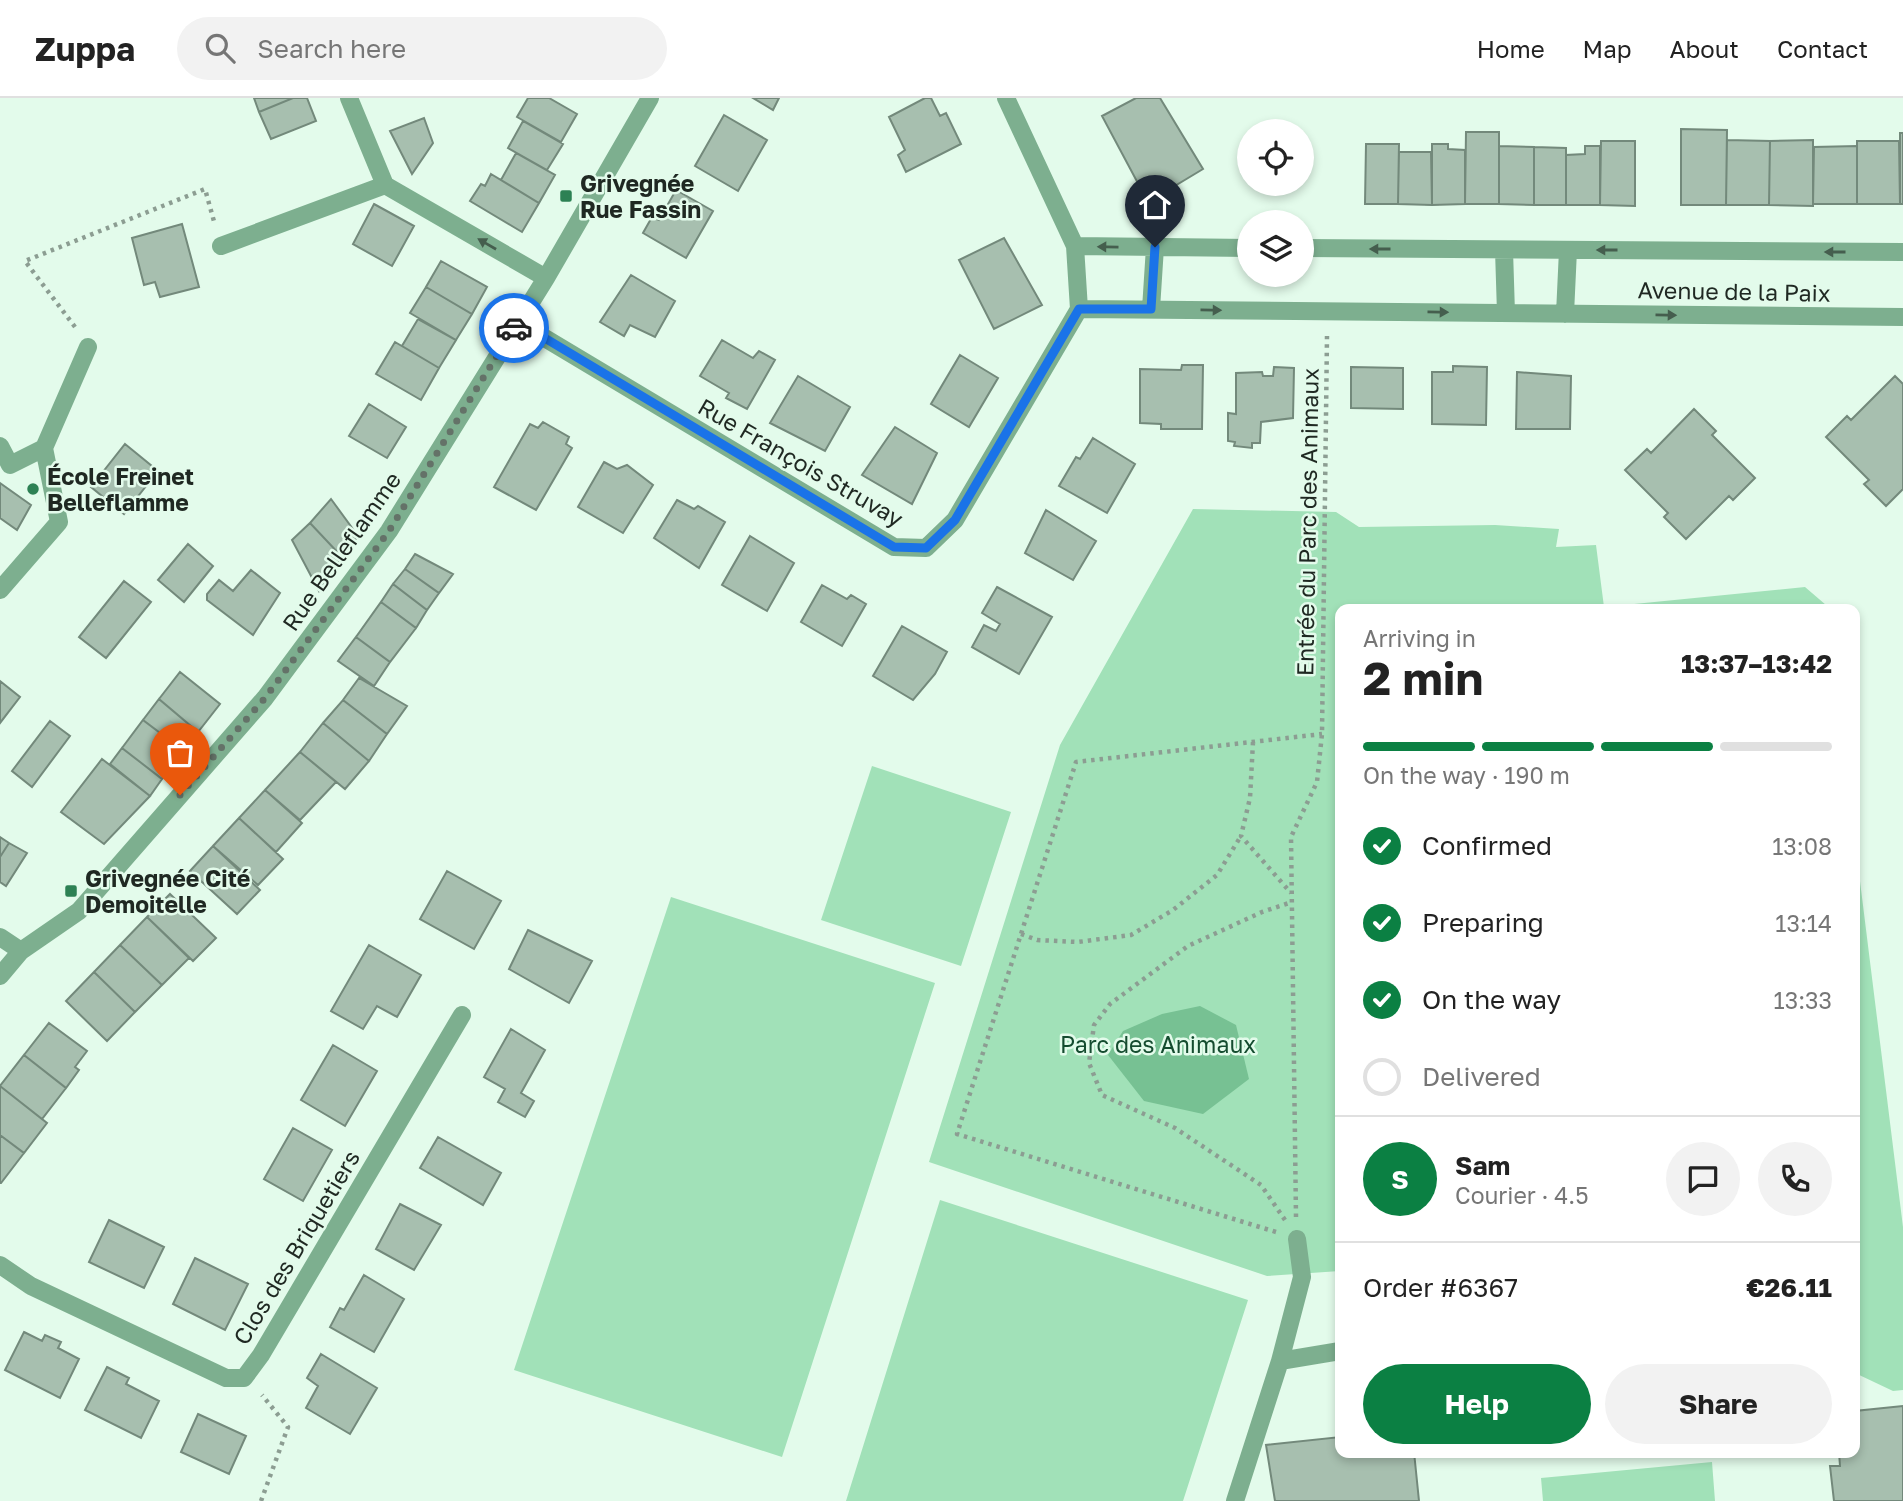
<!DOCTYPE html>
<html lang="en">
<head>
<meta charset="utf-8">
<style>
  :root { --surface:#fff; --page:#f2f2f2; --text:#222; --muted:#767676; --line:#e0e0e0; --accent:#0b8043 }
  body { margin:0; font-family:"Golos Text",sans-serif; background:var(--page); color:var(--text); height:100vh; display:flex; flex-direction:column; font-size:26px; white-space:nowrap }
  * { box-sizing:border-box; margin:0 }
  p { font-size:23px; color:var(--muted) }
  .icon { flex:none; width:38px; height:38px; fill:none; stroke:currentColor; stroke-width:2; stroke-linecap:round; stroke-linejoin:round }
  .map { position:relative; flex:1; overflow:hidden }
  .panel { position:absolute; left:1335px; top:506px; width:525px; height:854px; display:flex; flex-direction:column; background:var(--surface); border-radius:14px; box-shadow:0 4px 10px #0003 }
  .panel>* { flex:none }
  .buttons { position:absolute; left:1237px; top:21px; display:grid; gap:14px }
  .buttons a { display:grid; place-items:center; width:77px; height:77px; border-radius:50%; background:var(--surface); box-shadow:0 4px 10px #0003; font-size:35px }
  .pin { position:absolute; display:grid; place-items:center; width:60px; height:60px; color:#fff; margin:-72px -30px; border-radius:50% 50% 50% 0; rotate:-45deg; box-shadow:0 0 7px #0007 }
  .pin .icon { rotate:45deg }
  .courier { position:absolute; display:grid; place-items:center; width:70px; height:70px; margin:-35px; border:5px solid #1a73e8; border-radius:50%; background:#fff; color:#222; box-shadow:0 2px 9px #0007 }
  .summary em { font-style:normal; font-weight:700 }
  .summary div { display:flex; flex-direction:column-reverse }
  .summary { display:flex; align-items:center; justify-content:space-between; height:119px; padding:0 28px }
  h1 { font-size:46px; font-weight:700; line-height:52px }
  .bar { display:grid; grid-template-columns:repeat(4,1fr); gap:10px 7px; align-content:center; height:84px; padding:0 28px }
  .bar i { height:9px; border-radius:5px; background:var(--line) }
  .bar .current { background:var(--accent) }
  .bar p { grid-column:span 4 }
  .line { display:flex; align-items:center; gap:18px; padding:0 28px; border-top:2px solid var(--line) }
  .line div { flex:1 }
  .round { display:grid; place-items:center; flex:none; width:74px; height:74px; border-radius:37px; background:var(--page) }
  ol { padding:0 28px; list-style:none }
  li { display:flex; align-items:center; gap:21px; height:77px }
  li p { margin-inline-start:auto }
  li .icon { padding:7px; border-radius:50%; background:var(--accent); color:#fff; stroke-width:4 }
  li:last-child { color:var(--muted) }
  li i { width:38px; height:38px; border:4px solid var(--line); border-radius:50% }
  .cta { display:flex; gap:14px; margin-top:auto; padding:14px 28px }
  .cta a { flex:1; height:80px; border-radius:42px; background:var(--accent); color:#fff; font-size:28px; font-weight:700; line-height:80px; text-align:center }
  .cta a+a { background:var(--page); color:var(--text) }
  header { display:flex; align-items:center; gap:42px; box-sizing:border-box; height:98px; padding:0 35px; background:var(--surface); border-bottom:2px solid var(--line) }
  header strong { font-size:33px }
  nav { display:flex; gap:38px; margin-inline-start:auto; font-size:24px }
  .search { width:490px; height:63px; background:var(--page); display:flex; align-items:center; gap:18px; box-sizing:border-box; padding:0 24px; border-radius:38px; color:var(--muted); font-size:26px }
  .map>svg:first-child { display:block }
</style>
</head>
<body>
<header>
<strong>Zuppa</strong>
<div class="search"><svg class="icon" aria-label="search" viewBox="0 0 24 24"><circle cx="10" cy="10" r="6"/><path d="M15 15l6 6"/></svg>Search here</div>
<nav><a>Home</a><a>Map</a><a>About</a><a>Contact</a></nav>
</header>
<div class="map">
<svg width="1903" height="1403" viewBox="0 0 1903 1403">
  <rect width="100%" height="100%" fill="#e3fbeb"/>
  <!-- green -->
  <path fill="#a1e1b8" d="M1193 411 1336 414 1359 429 1495 427 1559 431 1556 449 1596 447 1604 509 1805 489 1826 507V511H1340V1173L1267 1178 929 1064 1060 647Z
    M872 668 1011 714 961 868 821 822Z
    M1855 743 1903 1129V1292L1893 1293 1855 1275Z
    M671 799 935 885 782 1359 514 1272Z
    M940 1102 1248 1202 1183 1403H846Z
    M1712 1364 1715 1403H1543L1541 1380Z"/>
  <!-- water -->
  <path fill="#77c193" d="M1200 908 1236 927 1249 981 1203 1016 1144 1003 1108 957 1123 933 1162 916Z"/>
  <!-- building -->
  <path fill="#a7bfaf" stroke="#73897b" stroke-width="2" d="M254 0H293L259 14Z
    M293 0H307L316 23 271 41 259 14Z
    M528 0H549L577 16 561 44 517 19Z
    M753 0H779L773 12Z
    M925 0H931L940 18 946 15 961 46 906 74 898 57 905 52 889 19Z
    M1136 0H1160L1203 71 1148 104 1102 18Z
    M724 17 767 42 738 93 695 68Z
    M424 20 433 45 412 76 390 33Z
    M523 23 563 46 547 72 508 50Z
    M1681 31 1727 32 1726 107H1681Z
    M1466 34H1499V106H1465Z
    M1900 35H1903V106H1900Z
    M1727 42 1770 43 1769 107H1726Z
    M1813 42V108L1769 107 1770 43Z
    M1601 43H1635V108L1600 107Z
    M1857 43H1899L1900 106H1857Z
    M1366 46H1399L1398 106H1365Z
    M1432 46H1448V51L1465 52V106L1432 107Z
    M1499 48 1534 49V107L1499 106Z
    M1585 48H1600V107H1566V57L1585 56Z
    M1857 48V106H1813L1814 49Z
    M1534 49 1566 50V107H1534Z
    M1399 54H1431L1432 107 1398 106Z
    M516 55 555 77 539 105 501 82Z
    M491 76 539 105 522 134 470 103 481 86 485 88Z
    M676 92 713 113 686 160 643 135 652 119 659 122Z
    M374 106 414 128 392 168 353 146Z
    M182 126 199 189 160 199 155 184 144 187 132 140Z
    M1004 140 1042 207 994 231 959 162Z
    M441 163 487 189 472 216 426 189Z
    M631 177 675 203 655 239 630 227 624 238 600 224Z
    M426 189 472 216 456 242 410 215Z
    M418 221 456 242 439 270 402 248Z
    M722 242 753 260 759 253 775 262 747 311 726 300 729 295 700 278Z
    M395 244 439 270 421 302 376 276Z
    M960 257 998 280 969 329 931 306Z
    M1182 267H1203L1202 331H1161V326L1140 325V271L1181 272Z
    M1453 268 1487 269 1486 327 1432 326V274H1453Z
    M1274 269 1294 270 1293 320 1261 324 1260 345H1252V350L1234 348 1235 344 1228 343V315L1236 316V275L1262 274 1263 278H1273Z
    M1351 269 1403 270V311L1351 310Z
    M1517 274 1571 278 1570 331H1516Z
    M798 278 850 309 825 353 770 325Z
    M1895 278 1903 286V391L1886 408 1864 386 1869 382 1826 339 1847 318 1851 322Z
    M369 306 406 329 387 360 349 338Z
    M1694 311 1716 333 1712 337 1755 380 1733 402 1729 398 1686 441 1664 419 1668 415 1625 372 1647 351 1651 355Z
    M543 324 569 339 566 346 572 350 536 412 494 389 530 326 538 330Z
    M895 329 937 355 912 406 862 377Z
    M1093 340 1135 366 1107 415 1059 388 1076 359 1080 361Z
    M125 346 158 373 124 416 91 389Z
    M604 364 617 371 627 367 653 387 623 435 578 409Z
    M0 385 31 407 17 432 0 420Z
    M331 401 358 438 342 459 310 425Z
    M677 402 694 411 698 408 725 424 699 470 654 440Z
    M1046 412 1096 443 1073 482 1025 455Z
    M310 425 342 459 319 493 292 442Z
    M750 438 794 465 767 513 722 487Z
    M188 446 213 468 184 504 158 482Z
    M415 456 453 476 439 495 405 471Z
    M405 471 439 495 427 512 393 486Z
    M251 472 280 495 253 537 207 502V496L219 482 233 493Z
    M124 483 151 504 106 560 79 539Z
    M393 486 427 512 416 530 381 504Z
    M822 487 847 501 851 497 866 506 842 548 801 524Z
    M997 489 1052 519 1019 576 972 549 984 527 996 533 1000 526 982 515Z
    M381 504 416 530 390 564 356 539Z
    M902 528 947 554 935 576 913 602 873 578Z
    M356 539 390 564 374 588 338 563Z
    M180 574 220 606 198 634 159 601Z
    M359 580 407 608 387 636 343 602Z
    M0 583 20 599 0 625Z
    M159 601 198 634 184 653 143 622Z
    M343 602 387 636 369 663 323 625Z
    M143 622 184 653 162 681 122 650Z
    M50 623 70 638 32 689 12 673Z
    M323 625 369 663 345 691 300 654Z
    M122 650 162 681 150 698 110 666Z
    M300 654 336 684 300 722 265 692Z
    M102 661 150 698 104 746 61 714Z
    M265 692 302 725 276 754 239 720Z
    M239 720 283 761 258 787 213 748Z
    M0 739 9 745 0 759Z
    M9 745 27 755 6 788 0 784V759Z
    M213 748 260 792 237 816 190 773Z
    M447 773 501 803 474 851 420 821Z
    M170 796 216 840 193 863 147 819Z
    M147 819 189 860 162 887 120 847Z
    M528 832 592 863 569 905 509 871Z
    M120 847 162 887 135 914 94 874Z
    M369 847 421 877 397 919 377 908 363 931 331 913Z
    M94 874 135 914 107 943 66 903Z
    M49 925 87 953 75 969 79 972 66 990 24 957Z
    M511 931 545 952 521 995 534 1003 525 1019 498 1004 505 991 484 979Z
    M333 947 377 973 345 1028 301 1002Z
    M24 957 66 990 42 1021 0 988Z
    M0 988 47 1025 24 1055 0 1037Z
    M293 1030 332 1052 303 1103 264 1081Z
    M0 1037 24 1055 1 1085H0Z
    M438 1039 501 1075 483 1107 420 1070Z
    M400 1106 441 1127 414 1172 376 1151Z
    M109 1122 164 1149 144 1190 89 1164Z
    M195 1160 248 1186 225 1232 173 1206Z
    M364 1177 404 1201 374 1254 330 1229 340 1210 344 1212Z
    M24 1234 42 1243 45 1237 61 1244 58 1250 79 1261 60 1300 5 1272Z
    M321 1256 377 1290 350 1336 306 1310 318 1288 307 1280Z
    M107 1269 129 1280 126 1286 159 1303 141 1340 85 1312Z
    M1903 1308V1403H1834L1830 1368H1840L1839 1354H1855V1313Z
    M198 1316 246 1338 229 1376 181 1354Z
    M1340 1339V1354H1414L1419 1403H1275L1266 1347Z"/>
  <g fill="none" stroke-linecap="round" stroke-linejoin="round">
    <!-- path -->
    <path stroke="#8c9d92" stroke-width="4.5" stroke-dasharray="3.5 5" stroke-linecap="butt" d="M75 229 25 163 205 91 215 127
      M1253 644 1250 700 1241 738 1291 795
      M1021 836 1037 842 1078 844 1131 837 1173 812 1217 777 1241 738
      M1296 1119 1291 739 1317 684 1322 636 1327 238
      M1285 1122 1261 1087 1175 1030 1102 997 1089 965 1094 927 1110 906 1188 848 1262 814 1292 804
      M1276 1134 957 1036 1076 664 1322 636
      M261 1403 288 1329 262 1297"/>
    <!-- minor -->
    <path stroke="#7daf8f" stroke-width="18" d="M349 0 385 87 546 180
      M1006 0 1075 148
      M221 148 385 87
      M1250 150 1075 148 1079 211 1903 219
      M1302 150 1903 154
      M1504 152 1506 215
      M1151 211 1155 149
      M1565 216 1568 152
      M518 224 894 449 926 450 955 422 1079 211
      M0 348 10 367 44 350
      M0 492 59 424 44 350 88 249
      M0 839 21 853
      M0 878 21 853 79 813 265 600 389 433 546 180 650 0
      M0 1167 31 1188 226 1280H244L261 1257 462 917
      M1280 1263 1340 1253
      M1235 1403 1280 1263 1302 1179 1297 1141"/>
  </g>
  <!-- one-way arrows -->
  <defs><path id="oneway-solid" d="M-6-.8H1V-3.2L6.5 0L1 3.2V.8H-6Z" transform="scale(1.75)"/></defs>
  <g fill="#455e4e">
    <use href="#oneway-solid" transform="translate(487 146) rotate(-150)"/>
    <use href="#oneway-solid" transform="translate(1108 149) rotate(-179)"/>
    <use href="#oneway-solid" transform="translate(1380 151) rotate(-180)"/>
    <use href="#oneway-solid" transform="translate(1607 152) rotate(-180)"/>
    <use href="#oneway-solid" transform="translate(1835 154) rotate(-180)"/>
    <use href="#oneway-solid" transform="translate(1211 212) rotate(1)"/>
    <use href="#oneway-solid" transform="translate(1438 214) rotate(1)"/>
    <use href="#oneway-solid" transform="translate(1666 217) rotate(1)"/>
  </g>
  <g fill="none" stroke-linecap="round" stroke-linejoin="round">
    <!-- done -->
    <path stroke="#647268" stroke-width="7" stroke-dasharray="0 12.6" d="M180 697 265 600 389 433 514 230"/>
    <!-- route -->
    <path stroke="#1a73e8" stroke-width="9" d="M514 230 518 224 894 449 926 450 955 422 1079 211H1151L1155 149"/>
  </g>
  <!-- markers -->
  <g fill="#2d8154" stroke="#e3fbeb" stroke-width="2.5">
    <rect x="559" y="91" width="14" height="14" rx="3.5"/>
    <circle cx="33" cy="391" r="7"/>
    <rect x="64" y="786" width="14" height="14" rx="3.5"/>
  </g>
  <g text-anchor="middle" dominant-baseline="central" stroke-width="5" stroke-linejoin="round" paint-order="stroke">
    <!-- poi labels -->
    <g font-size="23" font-weight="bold" fill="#1f2822" stroke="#e3fbeb" text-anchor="start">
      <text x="580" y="85">Grivegnée<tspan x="580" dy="26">Rue Fassin</tspan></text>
      <text x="47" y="378">École Freinet<tspan x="47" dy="26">Belleflamme</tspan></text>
      <text x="85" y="780">Grivegnée Cité<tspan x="85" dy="26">Demoitelle</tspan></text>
    </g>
    <!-- street labels -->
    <g font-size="23" fill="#1f2822" stroke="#e3fbeb">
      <text transform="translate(1734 193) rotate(1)">Avenue de la Paix</text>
      <text transform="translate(801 364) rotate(30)">Rue François Struvay</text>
      <text transform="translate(1307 424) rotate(-89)">Entrée du Parc des Animaux</text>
      <text transform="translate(341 453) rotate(-55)">Rue Belleflamme</text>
      <text transform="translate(296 1149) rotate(-59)">Clos des Briquetiers</text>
    </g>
    <!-- park labels -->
    <g font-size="23" fill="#144c2f" stroke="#e3fbeb">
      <text x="1158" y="946">Parc des Animaux</text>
    </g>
  </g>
</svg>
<div class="buttons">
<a><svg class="icon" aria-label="locate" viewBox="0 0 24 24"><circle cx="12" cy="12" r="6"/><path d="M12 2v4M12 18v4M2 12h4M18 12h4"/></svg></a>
<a><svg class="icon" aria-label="layers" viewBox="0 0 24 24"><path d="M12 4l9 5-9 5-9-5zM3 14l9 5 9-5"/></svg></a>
</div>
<div class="pin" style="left:180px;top:697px;background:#ea580c"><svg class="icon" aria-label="bag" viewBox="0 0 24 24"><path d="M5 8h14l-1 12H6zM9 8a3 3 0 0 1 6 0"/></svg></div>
<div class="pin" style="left:1155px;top:149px;background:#1f2937"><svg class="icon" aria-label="home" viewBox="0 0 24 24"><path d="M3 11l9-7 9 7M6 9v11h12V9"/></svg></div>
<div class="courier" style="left:514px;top:230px"><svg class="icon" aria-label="car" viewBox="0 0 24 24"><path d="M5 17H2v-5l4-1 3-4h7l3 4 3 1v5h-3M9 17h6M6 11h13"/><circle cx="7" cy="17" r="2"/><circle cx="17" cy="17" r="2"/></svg></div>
<section class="panel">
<div class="summary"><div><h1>2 min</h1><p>Arriving in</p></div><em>13:37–13:42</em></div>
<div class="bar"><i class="current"></i><i class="current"></i><i class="current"></i><i></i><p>On the way · 190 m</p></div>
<ol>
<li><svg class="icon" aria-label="check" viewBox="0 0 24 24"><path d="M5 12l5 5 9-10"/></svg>Confirmed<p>13:08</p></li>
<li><svg class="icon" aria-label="check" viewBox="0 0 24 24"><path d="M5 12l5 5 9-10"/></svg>Preparing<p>13:14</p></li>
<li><svg class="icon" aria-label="check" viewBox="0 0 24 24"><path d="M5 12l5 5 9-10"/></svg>On the way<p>13:33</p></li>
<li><i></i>Delivered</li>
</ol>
<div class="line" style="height:126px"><b class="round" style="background:var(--accent);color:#fff">S</b><div><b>Sam</b><p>Courier · 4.5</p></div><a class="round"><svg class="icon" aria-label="chat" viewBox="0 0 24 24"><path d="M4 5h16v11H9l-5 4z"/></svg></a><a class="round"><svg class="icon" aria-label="phone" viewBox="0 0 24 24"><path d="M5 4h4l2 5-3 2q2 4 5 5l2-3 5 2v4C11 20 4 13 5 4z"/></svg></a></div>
<div class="line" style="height:91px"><div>Order #6367</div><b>€26.11</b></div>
<div class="cta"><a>Help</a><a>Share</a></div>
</section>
</div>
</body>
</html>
